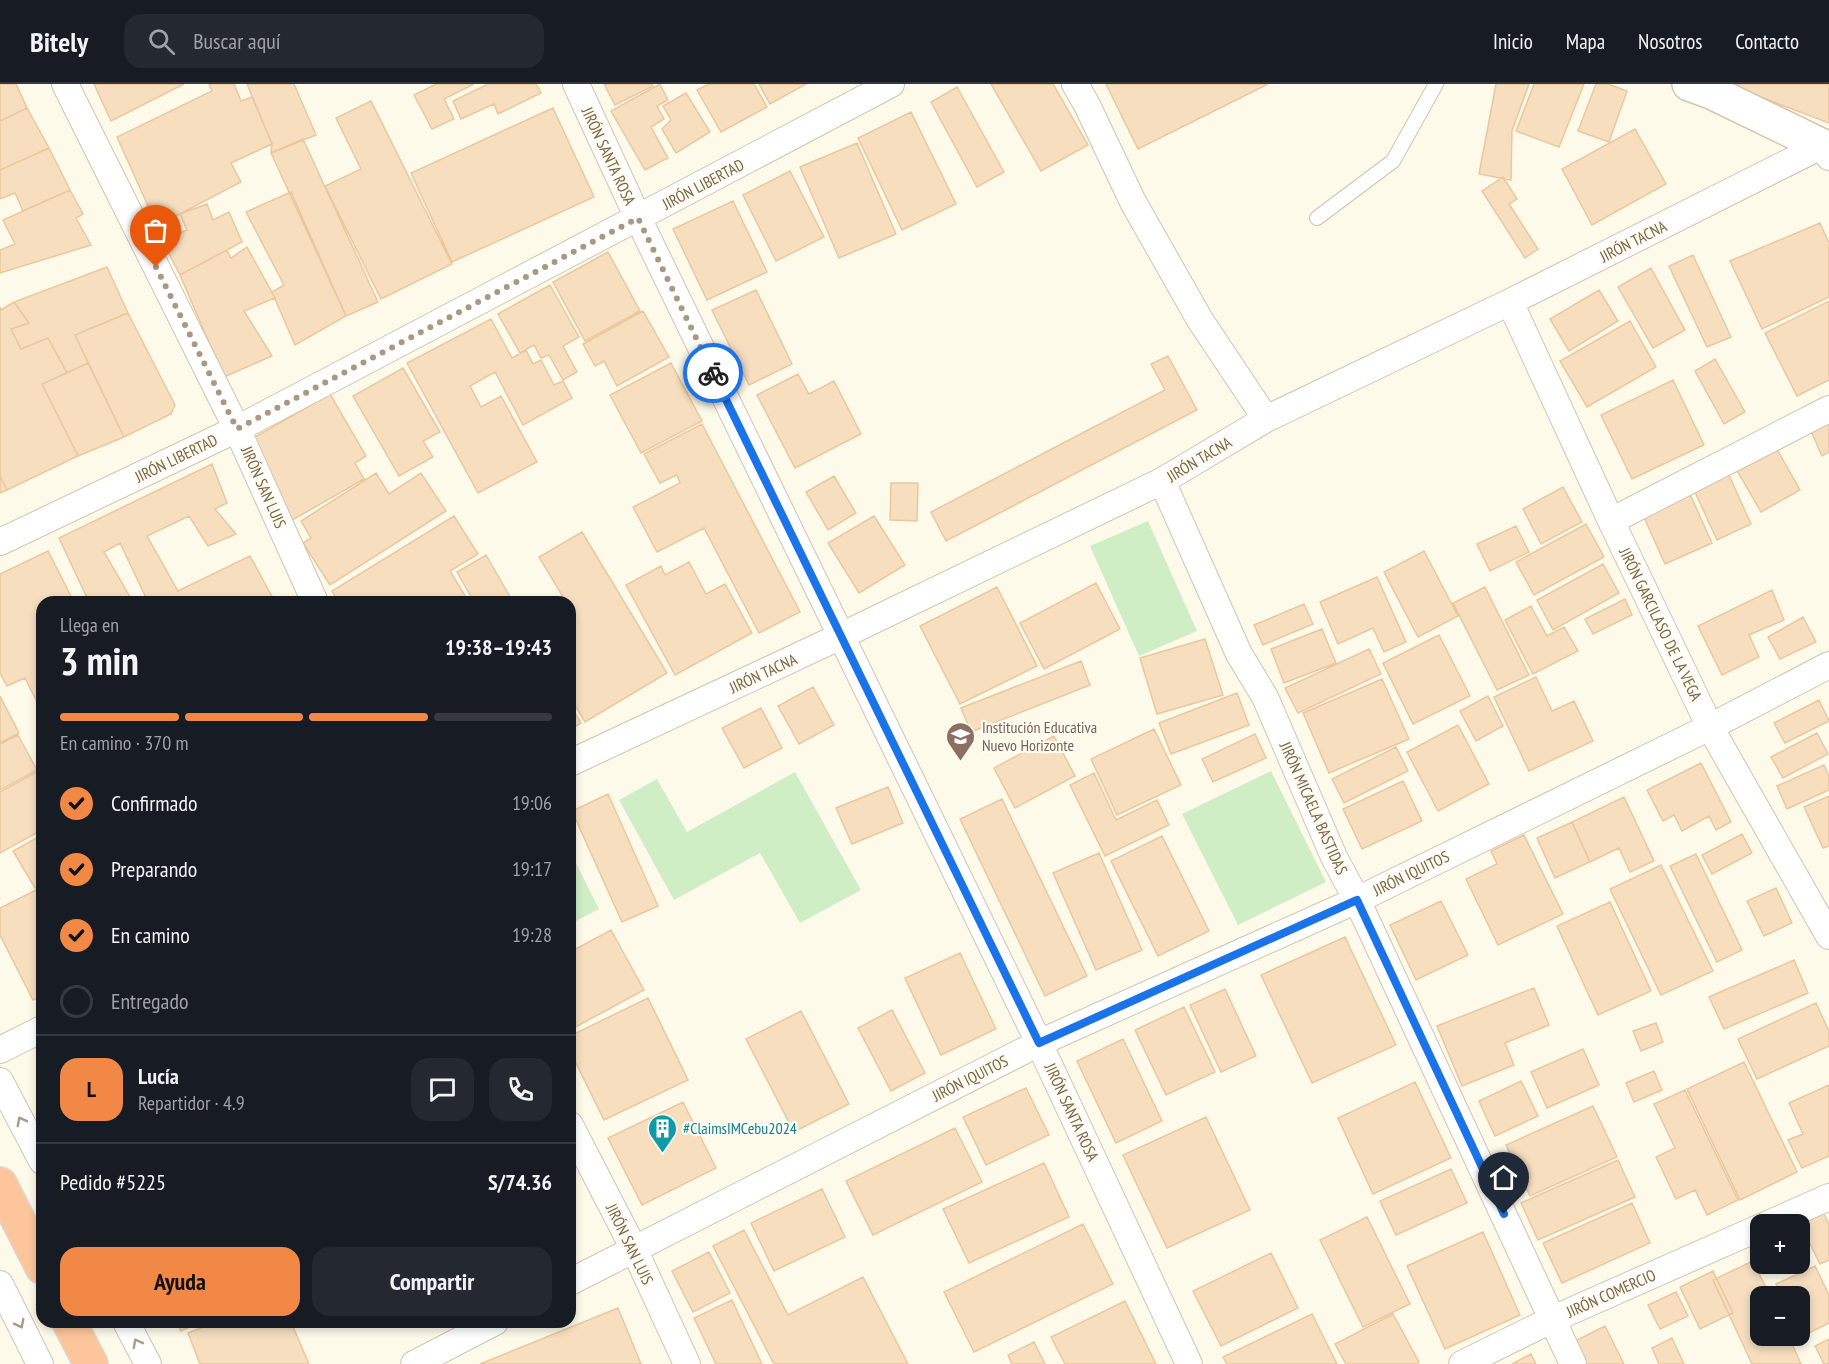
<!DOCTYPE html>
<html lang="es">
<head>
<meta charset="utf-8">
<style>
  :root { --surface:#171b24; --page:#242831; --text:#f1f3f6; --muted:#9ea1a6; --line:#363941; --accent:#f18845 }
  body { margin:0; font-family:"PT Sans Narrow",sans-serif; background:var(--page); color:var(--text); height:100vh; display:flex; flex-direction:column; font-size:22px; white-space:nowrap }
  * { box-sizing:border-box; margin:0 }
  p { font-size:20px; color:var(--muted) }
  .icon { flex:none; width:33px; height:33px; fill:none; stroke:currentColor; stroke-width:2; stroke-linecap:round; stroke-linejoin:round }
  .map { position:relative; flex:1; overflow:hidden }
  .panel { position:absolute; left:36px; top:512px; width:540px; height:732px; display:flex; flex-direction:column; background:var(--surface); border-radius:18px; box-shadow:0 3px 9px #0003 }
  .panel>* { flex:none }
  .tools { position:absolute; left:1750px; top:1130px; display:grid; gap:12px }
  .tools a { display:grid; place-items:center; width:60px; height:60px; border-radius:12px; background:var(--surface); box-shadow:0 3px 9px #0003; font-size:30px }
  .pin { position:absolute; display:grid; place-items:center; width:51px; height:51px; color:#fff; margin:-62px -26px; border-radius:50% 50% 50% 0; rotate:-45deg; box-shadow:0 0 6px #0007 }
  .pin .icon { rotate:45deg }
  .courier { position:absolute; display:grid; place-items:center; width:60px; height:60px; margin:-30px; border:4px solid #1a73e8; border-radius:50%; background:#fff; color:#222; box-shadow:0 2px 8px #0007 }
  .head em { font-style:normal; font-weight:700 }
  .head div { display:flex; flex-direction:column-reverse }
  .head { display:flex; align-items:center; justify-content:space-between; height:102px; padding:0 24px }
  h1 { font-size:39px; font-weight:700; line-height:45px }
  .bar { display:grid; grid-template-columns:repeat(4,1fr); gap:9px 6px; align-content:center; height:72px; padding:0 24px }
  .bar i { height:8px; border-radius:4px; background:var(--line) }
  .bar .current { background:var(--accent) }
  .bar p { grid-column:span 4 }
  .line { display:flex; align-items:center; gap:15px; padding:0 24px; border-top:2px solid var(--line) }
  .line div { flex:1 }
  .round { display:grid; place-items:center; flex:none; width:63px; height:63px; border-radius:18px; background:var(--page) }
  ol { padding:0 24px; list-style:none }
  li { display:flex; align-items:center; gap:18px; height:66px }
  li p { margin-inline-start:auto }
  li .icon { padding:6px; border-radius:50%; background:var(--accent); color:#111; stroke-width:4 }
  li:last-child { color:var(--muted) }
  li i { width:33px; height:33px; border:3px solid var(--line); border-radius:50% }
  .primary-button { display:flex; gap:12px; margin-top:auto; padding:12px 24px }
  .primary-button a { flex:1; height:69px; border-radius:18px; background:var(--accent); color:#111; font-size:24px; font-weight:700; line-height:69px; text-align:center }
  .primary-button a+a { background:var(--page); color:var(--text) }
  header { display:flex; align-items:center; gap:36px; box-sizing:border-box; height:84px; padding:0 30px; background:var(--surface); border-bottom:2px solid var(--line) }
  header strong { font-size:28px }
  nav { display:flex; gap:33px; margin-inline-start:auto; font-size:21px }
  .search { width:420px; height:54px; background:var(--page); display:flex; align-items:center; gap:15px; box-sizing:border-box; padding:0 21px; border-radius:18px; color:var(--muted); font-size:22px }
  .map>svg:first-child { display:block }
</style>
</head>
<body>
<header>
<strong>Bitely</strong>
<div class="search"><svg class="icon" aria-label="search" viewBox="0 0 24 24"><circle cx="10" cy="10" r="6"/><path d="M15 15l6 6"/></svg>Buscar aquí</div>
<nav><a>Inicio</a><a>Mapa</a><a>Nosotros</a><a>Contacto</a></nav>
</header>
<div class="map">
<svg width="1829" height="1280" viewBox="0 0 1829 1280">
  <rect width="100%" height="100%" fill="#fefaea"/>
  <!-- green -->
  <path fill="#cfeec6" d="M1148 437 1197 547 1139 572 1090 462Z
    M1271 687 1326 798 1238 841 1182 730Z
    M795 688 861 806 800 839 760 769 674 816 619 716 657 695 687 748Z
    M570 767 599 825 570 840Z"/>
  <!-- building -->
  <path fill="#f6debf" stroke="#ebc79d" stroke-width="1.5" d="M0 0H16L27 24 0 37Z
    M94 0H184L111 37Z
    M209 0H234L241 17 252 13 272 60 231 79 241 98 157 142 117 53 212 7Z
    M247 0H294L316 51 271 69 272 60Z
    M436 0H474L444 15 454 35 432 45 414 11Z
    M488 0H536L541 9 498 30 494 20 461 35 453 17Z
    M604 0H652L653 2 615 21Z
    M660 0 668 16 657 22 664 35 651 43 668 74 645 86 611 27Z
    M709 0H754L767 23 721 48 697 6Z
    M759 0H806L770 20Z
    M991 0H1053L1088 61 1041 87Z
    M1106 0H1268L1138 65Z
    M1496 0H1529L1512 47 1511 96 1479 90Z
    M1534 0H1584L1559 63 1516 47Z
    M1596 0H1608L1627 7 1609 58 1578 47Z
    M1729 0H1829V39L1729 1Z
    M957 3 1004 88 977 103 931 18Z
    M686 9 710 48 676 69 662 45 671 36 663 22Z
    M371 17 452 180 381 215 325 102 361 85 336 34Z
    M27 24 49 64 0 86V37Z
    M553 24 594 113 452 178 411 89Z
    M911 28 956 120 902 146 858 54Z
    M1635 45 1666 100 1592 141 1562 85Z
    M303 55 378 218 346 232 271 69Z
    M857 59 896 150 839 174 800 83Z
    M49 64 70 106 23 127 15 109 0 115V86Z
    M790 87 824 153 776 177 743 111Z
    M1503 93 1517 115 1509 120 1538 165 1525 174 1482 107Z
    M70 106 83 130 76 134 91 161 0 189V166L15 160 3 136Z
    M291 108 346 232 295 261 272 208 284 201 246 128Z
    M733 117 767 188 707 216 673 145Z
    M207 120 213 136 229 128 242 158 180 191 162 156 187 146 180 130Z
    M1820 139 1829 159V213L1762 245 1730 177Z
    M247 163 275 214 244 227 272 272 224 293 180 191 227 166 231 174Z
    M608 168 640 227 585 257 553 198Z
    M1693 171 1731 253 1707 263 1669 182Z
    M107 183 128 229 75 251 88 279 67 289 48 254 21 265 11 245 29 239 14 218Z
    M1651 184 1685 246 1653 264 1618 203Z
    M550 201 579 253 563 262 577 288 563 296 549 271 541 274 534 261 520 269 498 230Z
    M756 206 792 280 749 301 712 226Z
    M1599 206 1618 237 1569 267 1550 235Z
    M1829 217V296L1797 312 1765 249Z
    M14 218 29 239 11 245 21 265 48 254 67 289 42 300 78 372 7 406 0 392V223L1 226Z
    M643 227 669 273 617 302 604 277 595 282 583 260Z
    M128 229 175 321 171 330 124 353 75 251Z
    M491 235 512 274 526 266 533 280 541 276 554 301 563 297 572 314 523 341 495 288 470 302 481 323 501 312 537 378 478 409 407 279Z
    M1630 237 1656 283 1587 323 1560 277Z
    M1168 272 1197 326 946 457 931 428 1165 306 1151 280Z
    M1715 275 1745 328 1724 340 1695 287Z
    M88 279 124 353 78 372 42 300Z
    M671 279 702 337 641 369 610 311Z
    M403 284 440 348 423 357 433 373 399 392 353 312Z
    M798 290 809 310 834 297 861 350 795 384 757 311Z
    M1673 296 1704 361 1632 395 1601 331Z
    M330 310 366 372 355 379 364 395 289 438 243 360Z
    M1829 334V368L1822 372 1809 343Z
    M702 340 800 528 759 549 704 444 657 468 633 423 680 399 677 391 660 399 644 370Z
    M1774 360 1800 406 1761 428 1735 383Z
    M212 380 227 419 215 425 236 450 208 462 189 432 147 452 178 507 250 472 275 518H148L120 459 104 468 133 518H89L59 454Z
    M376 389 389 410 421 389 446 427 330 501 303 459 311 454 301 437Z
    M1728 389 1751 440 1717 456 1693 404Z
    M0 392 7 406 0 409Z
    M834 392 856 429 828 446 806 408Z
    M891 399H918L917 437 890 436Z
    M1563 403 1582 438 1541 460 1523 425Z
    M1689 408 1712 459 1665 480 1642 429Z
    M454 432 478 470 450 487 469 518H338L332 507Z
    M874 432 905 481 859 509 828 459Z
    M1586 440 1604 473 1534 511 1516 478Z
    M1516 442 1529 468 1490 487 1477 460Z
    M582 448 667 589 585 638 570 613V530L573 529 570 524V518H566L539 473Z
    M48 467 74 518H42V616L37 618 25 594 7 602 0 589V490Z
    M1424 467 1458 532 1418 553 1384 488Z
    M486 471 513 518H474L457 488Z
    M689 478 706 510 725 500 752 549 675 591 626 501 661 482 665 491Z
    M1603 480 1619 509 1553 546 1537 516Z
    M1377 493 1406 558 1384 568 1373 544 1338 560 1320 518Z
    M1096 499 1120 545 1044 585 1020 539Z
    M997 503 1037 582 960 620 920 542Z
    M1485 503 1529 591 1497 606 1453 519Z
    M1772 506 1784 536 1749 551 1759 573 1722 591 1698 542Z
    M1625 515 1632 531 1593 550 1585 535Z
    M1304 520 1313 540 1263 561 1254 541Z
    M1531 522 1547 552 1564 543 1578 567 1533 590 1505 536Z
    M1803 533 1816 558 1780 575 1768 553Z
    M1322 545 1336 579 1284 599 1271 565Z
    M1439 551 1470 612 1413 640 1383 579Z
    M1205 555 1223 611 1157 630 1140 574Z
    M1369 565 1381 590 1298 629 1285 604Z
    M1081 577 1090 601 971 648 961 624Z
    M1536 593 1552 627 1574 617 1593 657 1529 687 1494 613Z
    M1382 595 1409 655 1329 689 1303 629Z
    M813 603 834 641 799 660 778 622Z
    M1237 609 1249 641 1171 670 1159 639Z
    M0 612 19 649 0 659Z
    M1488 612 1503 642 1476 657 1460 627Z
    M1819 616 1829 637 1785 659 1774 639Z
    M570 621 581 639 570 646Z
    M761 624 782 664 744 684 722 644Z
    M1458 641 1489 700 1438 727 1407 668Z
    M1154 645 1181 701 1117 731 1091 675Z
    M1817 649 1828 670 1783 694 1771 673Z
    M1255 650 1266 674 1213 698 1202 675Z
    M18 651 37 686 0 706V660Z
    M1054 652 1075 692 1015 724 994 684Z
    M1396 663 1408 687 1344 719 1332 695Z
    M1701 679 1731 738 1716 746 1709 732 1682 747 1674 731 1663 737 1647 706Z
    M1824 681 1829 692V706L1787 725 1777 702Z
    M42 685V746L0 769V708Z
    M1094 689 1116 736 1157 716 1169 741 1105 772 1070 701Z
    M1403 697 1422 737 1362 765 1343 725Z
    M888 703 903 739 852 760 836 724Z
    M608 710 658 822 622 838 572 727Z
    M1829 712V762L1823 764 1804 723Z
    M1624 713 1654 777 1630 788 1619 764 1590 778 1572 738Z
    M1002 715 1087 892 1045 912 960 735Z
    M1572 738 1590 778 1555 794 1537 754Z
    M1742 750 1752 769 1712 790 1702 771Z
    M42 751V800L35 804 13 767Z
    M1524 751 1563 830 1498 861 1466 795 1497 780 1491 767Z
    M1162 752 1209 847 1158 872 1111 777Z
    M1099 769 1142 866 1096 886 1053 789Z
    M1696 770 1742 866 1717 878 1670 782Z
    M1661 781 1713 887 1661 911 1610 805Z
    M1776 804 1792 839 1764 852 1747 817Z
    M36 806 42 818V912L33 916 0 851V824Z
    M1441 817 1468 871 1416 896 1390 841Z
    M1610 818 1651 907 1598 931 1557 842Z
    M611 846 644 906 570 946V868Z
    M1345 853 1396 961 1312 999 1261 891Z
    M960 869 996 945 941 971 905 894Z
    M1794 876 1808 909 1724 945 1709 913Z
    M1534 904 1549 941 1505 959 1514 981 1462 1002 1437 942Z
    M1225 905 1256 972 1221 988 1190 921Z
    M648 914 688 996 604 1036 570 967V952Z
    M1816 919 1829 947V962L1757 995 1738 955Z
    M1184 923 1215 988 1166 1011 1135 946Z
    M892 926 925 989 891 1007 858 944Z
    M801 927 849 1020 794 1048 746 955Z
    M1656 939 1663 958 1641 967 1633 947Z
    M1123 955 1162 1037 1116 1059 1077 977Z
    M1583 965 1599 1001 1547 1024 1531 988Z
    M1744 978 1797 1088 1740 1116 1687 1005Z
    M1654 987 1662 1006 1634 1018 1626 999Z
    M1521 997 1538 1032 1495 1052 1479 1017Z
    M1415 998 1451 1074 1373 1110 1338 1034Z
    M1829 1001V1072L1802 1084 1788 1056 1803 1050 1789 1019Z
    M1026 1004 1049 1051 986 1081 963 1033Z
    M1685 1006 1738 1116 1707 1131 1695 1106 1676 1115 1656 1073 1675 1064 1654 1020Z
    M683 1018 716 1084 642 1121 608 1054Z
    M1593 1022 1617 1073 1530 1112 1506 1061Z
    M1206 1033 1250 1126 1167 1164 1123 1071Z
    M955 1044 982 1098 873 1151 846 1097Z
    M1618 1076 1635 1113 1538 1156 1521 1119Z
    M1044 1079 1069 1133 969 1179 943 1125Z
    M1451 1085 1467 1119 1396 1151 1380 1117Z
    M822 1105 845 1153 774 1187 751 1139Z
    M1632 1119 1650 1159 1562 1199 1543 1159Z
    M1823 1128 1829 1140V1176L1820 1180 1800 1140Z
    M1367 1133 1410 1220 1363 1243 1320 1156Z
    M1083 1140 1113 1200 974 1268 944 1208Z
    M744 1146 788 1231 863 1193 908 1280H774L713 1162Z
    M1483 1148 1520 1231 1445 1265 1407 1182Z
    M709 1168 730 1209 693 1228 672 1187Z
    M1271 1169 1298 1224 1221 1262 1193 1207Z
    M1753 1177 1770 1212H1761V1251H1788L1801 1280H1752L1713 1196Z
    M1815 1182 1829 1211V1239L1801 1253 1800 1212H1782L1776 1200Z
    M1713 1187 1733 1229 1700 1245 1680 1203Z
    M1676 1208 1688 1232 1660 1245 1648 1221Z
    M732 1216 762 1280H716L694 1234Z
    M1125 1217 1156 1280H1065L1051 1253Z
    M618 1224 641 1280H480Z
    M1312 1230 1337 1280H1227L1223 1273Z
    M1393 1230 1419 1278 1416 1280H1346L1335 1260Z
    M176 1238H200L181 1247Z
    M216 1238H291L309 1280H200L188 1249Z
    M1605 1242 1624 1280H1579L1569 1260Z
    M1672 1254 1684 1280H1659L1652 1264Z
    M1829 1255V1280H1824L1815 1262Z
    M1034 1258 1045 1280H1012L1008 1271Z
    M1531 1270 1536 1280H1512Z"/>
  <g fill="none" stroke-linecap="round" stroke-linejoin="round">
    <defs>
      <path id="lane" d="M1317 134 1393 77 1436 0"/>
      <path id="street" d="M65 0 237 345 315 518
        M576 0 638 134 1039 959 1189 1280
        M1075 0 1087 21 1133 118 1200 236 1266 335
        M1510 218 1611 437 1710 643 1829 852
        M1162 397 1239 570 1265 613 1334 773 1357 816 1573 1280
        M1611 437 1829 325
        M0 458 237 345 891 0
        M570 679 841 552 1162 397 1266 335 1510 218 1823 61 1829 73
        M0 966 42 945
        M0 997 42 1077
        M570 1041 634 1165 687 1280
        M1768 1140 1829 1113
        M570 1198 1039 959 1357 816 1710 643 1829 581
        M0 1200 40 1280
        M126 1238 148 1280
        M414 1280 495 1238
        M1462 1280 1553 1235 1761 1143"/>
      <path id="secondary" d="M1689 0 1711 8 1829 65"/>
      <path id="highway" d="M0 1100 42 1183
        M69 1238 91 1280"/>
    </defs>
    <!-- lane casing -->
    <use href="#lane" stroke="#d3c3ad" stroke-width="16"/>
    <!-- street casing -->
    <use href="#street" stroke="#d3c3ad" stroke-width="28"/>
    <!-- secondary casing -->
    <use href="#secondary" stroke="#d6c5ab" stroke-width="36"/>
    <!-- highway casing -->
    <use href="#highway" stroke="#ddd7d0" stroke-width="36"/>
    <!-- lane -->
    <use href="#lane" stroke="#fff" stroke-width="14"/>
    <!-- street -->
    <use href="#street" stroke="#fff" stroke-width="26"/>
    <!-- secondary -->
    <use href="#secondary" stroke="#fff" stroke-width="33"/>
    <!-- highway -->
    <use href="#highway" stroke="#fdc59c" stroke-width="33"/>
  </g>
  <!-- one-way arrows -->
  <defs><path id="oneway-chevron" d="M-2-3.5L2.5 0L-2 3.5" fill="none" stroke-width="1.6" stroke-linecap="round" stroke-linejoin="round" transform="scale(1.5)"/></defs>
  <g stroke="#aa9a89">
    <use href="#oneway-chevron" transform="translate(21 1037) rotate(-118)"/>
    <use href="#oneway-chevron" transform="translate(20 1240) rotate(63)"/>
    <use href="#oneway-chevron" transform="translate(137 1259) rotate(-118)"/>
  </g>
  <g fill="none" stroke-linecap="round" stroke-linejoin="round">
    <!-- done -->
    <path stroke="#aa9881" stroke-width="6" stroke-dasharray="0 10.8" d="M156 183 237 345 638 134 713 289"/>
    <!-- route -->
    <path stroke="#1a73e8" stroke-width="8" d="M713 289 1039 959 1357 816 1504 1130"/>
  </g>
  <!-- icons -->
  <defs>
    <symbol id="school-pin" viewBox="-11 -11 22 30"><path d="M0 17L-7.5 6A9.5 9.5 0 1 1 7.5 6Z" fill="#8d6e63" stroke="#fffcf2"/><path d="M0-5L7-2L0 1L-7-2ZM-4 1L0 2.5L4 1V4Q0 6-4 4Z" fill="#fff"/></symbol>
    <symbol id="building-pin" viewBox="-11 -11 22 30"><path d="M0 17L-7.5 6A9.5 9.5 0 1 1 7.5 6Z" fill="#0f9aa8" stroke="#fffcf2"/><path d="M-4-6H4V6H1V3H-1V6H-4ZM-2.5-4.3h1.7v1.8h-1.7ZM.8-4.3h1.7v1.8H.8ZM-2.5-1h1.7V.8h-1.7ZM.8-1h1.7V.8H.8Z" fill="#fff"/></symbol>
  </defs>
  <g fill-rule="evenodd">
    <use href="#school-pin" x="944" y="636" width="33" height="45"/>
    <use href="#building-pin" x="646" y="1028" width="33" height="45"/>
  </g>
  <g text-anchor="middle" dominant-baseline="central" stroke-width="4.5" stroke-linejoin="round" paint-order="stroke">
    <!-- street labels -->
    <g font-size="16" fill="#7c6449" stroke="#fffcf2">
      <text transform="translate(609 72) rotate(65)">JIRÓN SANTA ROSA</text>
      <text transform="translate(703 100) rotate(-28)">JIRÓN LIBERTAD</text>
      <text transform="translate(1633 157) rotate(-27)">JIRÓN TACNA</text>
      <text transform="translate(176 374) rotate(-26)">JIRÓN LIBERTAD</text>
      <text transform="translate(1199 375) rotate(-31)">JIRÓN TACNA</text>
      <text transform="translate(264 403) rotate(66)">JIRÓN SAN LUIS</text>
      <text transform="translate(1661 540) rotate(64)">JIRÓN GARCILASO DE LA VEGA</text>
      <text transform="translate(763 589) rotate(-25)">JIRÓN TACNA</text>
      <text transform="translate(1314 724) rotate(66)">JIRÓN MICAELA BASTIDAS</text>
      <text transform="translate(1411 789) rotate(-26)">JIRÓN IQUITOS</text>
      <text transform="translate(970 994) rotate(-27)">JIRÓN IQUITOS</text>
      <text transform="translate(1072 1028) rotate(65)">JIRÓN SANTA ROSA</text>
      <text transform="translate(630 1160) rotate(64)">JIRÓN SAN LUIS</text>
      <text transform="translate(1611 1209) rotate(-24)">JIRÓN COMERCIO</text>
    </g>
    <!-- education labels -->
    <g font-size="16" fill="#785e54" stroke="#fffcf2" text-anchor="start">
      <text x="982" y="643">Institución Educativa<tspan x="982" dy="18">Nuevo Horizonte</tspan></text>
    </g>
    <!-- culture labels -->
    <g font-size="16" fill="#0d838f" stroke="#fffcf2" text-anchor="start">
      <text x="683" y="1044">#ClaimsIMCebu2024</text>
    </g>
  </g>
</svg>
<div class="tools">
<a>+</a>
<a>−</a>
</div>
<div class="pin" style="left:156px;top:183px;background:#ea580c"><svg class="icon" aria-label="bag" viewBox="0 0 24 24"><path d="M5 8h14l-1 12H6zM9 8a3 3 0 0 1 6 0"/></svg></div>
<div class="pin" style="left:1504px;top:1130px;background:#1f2937"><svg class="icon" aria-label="home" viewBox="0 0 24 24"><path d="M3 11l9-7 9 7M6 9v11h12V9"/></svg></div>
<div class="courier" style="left:713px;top:289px"><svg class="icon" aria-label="bike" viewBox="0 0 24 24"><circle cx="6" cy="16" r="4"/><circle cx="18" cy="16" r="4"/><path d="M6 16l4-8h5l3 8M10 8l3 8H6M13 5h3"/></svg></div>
<section class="panel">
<div class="head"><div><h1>3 min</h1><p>Llega en</p></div><em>19:38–19:43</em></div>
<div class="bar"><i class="current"></i><i class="current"></i><i class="current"></i><i></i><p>En camino · 370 m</p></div>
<ol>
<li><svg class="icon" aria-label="check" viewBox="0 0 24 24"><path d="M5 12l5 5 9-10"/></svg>Confirmado<p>19:06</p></li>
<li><svg class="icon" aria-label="check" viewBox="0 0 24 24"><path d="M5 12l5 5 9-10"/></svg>Preparando<p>19:17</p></li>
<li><svg class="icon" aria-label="check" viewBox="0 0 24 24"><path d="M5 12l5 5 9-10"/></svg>En camino<p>19:28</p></li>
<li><i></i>Entregado</li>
</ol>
<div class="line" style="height:108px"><b class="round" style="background:var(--accent);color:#111">L</b><div><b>Lucía</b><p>Repartidor · 4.9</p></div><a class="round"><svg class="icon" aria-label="chat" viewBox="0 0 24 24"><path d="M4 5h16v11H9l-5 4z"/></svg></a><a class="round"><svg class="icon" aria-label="phone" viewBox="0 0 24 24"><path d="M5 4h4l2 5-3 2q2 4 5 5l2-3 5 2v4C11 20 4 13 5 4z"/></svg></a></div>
<div class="line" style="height:78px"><div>Pedido #5225</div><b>S/74.36</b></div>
<div class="primary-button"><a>Ayuda</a><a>Compartir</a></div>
</section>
</div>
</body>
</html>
